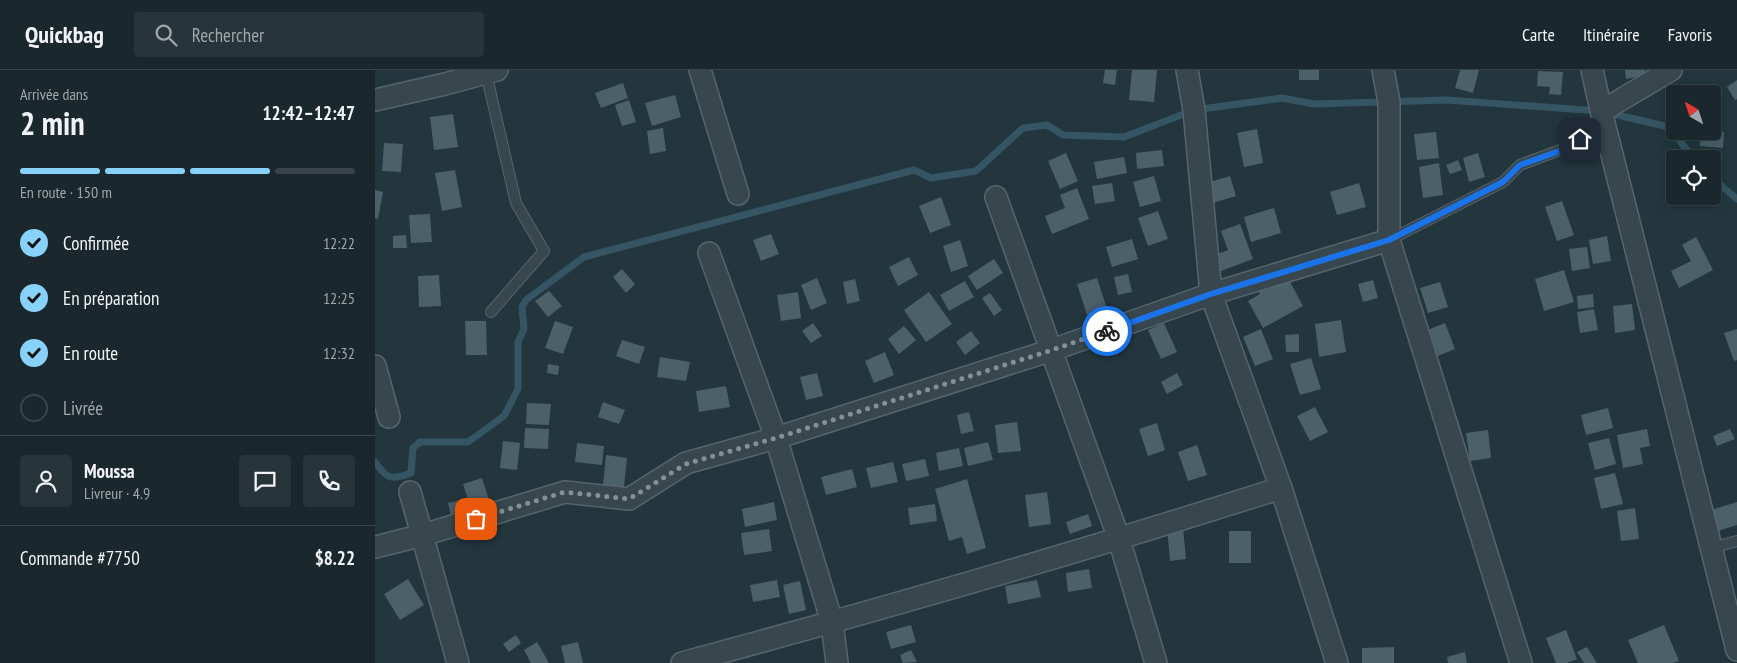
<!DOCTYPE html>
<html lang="fr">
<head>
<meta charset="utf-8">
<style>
  :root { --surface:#1a282e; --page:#27343a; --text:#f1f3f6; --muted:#9fa6aa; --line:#38444a; --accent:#88d1fa }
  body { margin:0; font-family:"PT Sans Narrow",sans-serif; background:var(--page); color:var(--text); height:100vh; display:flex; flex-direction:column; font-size:19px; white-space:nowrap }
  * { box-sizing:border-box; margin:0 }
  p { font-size:16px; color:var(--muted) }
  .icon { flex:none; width:28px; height:28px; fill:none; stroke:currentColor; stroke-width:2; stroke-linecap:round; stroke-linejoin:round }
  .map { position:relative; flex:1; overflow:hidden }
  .sheet { display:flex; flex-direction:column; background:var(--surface); width:375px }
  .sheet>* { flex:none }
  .needle { width:32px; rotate:321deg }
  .controls { position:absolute; left:1291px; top:15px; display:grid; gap:10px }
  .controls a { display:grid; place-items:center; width:55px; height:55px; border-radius:5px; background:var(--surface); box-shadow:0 2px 12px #0003,0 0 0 1px var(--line); font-size:25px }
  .pin { position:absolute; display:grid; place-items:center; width:42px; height:42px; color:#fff; margin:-21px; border-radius:10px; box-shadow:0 2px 8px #0006 }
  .courier { position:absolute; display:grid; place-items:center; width:50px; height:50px; margin:-25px; border:4px solid #1a73e8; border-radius:50%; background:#fff; color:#222; box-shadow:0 1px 6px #0007 }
  .summary em { font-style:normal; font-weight:700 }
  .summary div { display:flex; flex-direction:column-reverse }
  .summary { display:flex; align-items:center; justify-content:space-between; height:85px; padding:0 20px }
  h1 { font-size:32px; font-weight:700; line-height:38px }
  .bar { display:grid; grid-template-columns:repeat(4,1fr); gap:8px 5px; align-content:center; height:60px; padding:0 20px }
  .bar i { height:6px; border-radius:4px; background:var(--line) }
  .bar .active { background:var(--accent) }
  .bar p { grid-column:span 4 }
  .line { display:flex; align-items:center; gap:12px; padding:0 20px; border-top:1px solid var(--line) }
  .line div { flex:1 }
  .round { display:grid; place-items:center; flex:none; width:52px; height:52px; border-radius:5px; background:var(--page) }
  ol { padding:0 20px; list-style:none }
  li { display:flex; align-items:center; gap:15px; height:55px }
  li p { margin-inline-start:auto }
  li .icon { padding:5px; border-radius:50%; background:var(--accent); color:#111; stroke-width:4 }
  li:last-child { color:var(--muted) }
  li i { width:28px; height:28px; border:2px solid var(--line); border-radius:50% }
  header { display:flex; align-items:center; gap:30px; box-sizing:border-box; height:70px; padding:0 25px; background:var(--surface); border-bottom:1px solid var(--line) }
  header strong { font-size:24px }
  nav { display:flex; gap:28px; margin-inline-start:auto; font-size:18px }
  .search { width:350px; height:45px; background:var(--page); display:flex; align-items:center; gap:12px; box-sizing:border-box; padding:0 18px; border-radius:5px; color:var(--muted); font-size:19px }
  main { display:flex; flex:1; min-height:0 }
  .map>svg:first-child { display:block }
</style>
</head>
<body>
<header>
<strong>Quickbag</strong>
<div class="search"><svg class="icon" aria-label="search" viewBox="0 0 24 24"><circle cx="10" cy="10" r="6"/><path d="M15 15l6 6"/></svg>Rechercher</div>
<nav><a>Carte</a><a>Itinéraire</a><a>Favoris</a></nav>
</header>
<main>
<section class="sheet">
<div class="summary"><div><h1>2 min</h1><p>Arrivée dans</p></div><em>12:42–12:47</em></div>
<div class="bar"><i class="active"></i><i class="active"></i><i class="active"></i><i></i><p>En route · 150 m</p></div>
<ol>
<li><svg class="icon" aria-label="check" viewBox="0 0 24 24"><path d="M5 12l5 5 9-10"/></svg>Confirmée<p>12:22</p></li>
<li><svg class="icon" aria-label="check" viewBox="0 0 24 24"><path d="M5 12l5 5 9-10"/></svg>En préparation<p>12:25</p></li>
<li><svg class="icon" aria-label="check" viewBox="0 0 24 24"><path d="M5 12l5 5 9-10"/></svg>En route<p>12:32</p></li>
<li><i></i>Livrée</li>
</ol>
<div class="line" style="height:90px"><a class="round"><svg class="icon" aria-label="person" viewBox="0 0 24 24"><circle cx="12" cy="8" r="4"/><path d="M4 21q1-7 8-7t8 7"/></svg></a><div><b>Moussa</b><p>Livreur · 4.9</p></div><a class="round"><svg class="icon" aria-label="chat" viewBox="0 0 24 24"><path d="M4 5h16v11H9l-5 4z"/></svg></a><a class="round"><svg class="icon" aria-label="phone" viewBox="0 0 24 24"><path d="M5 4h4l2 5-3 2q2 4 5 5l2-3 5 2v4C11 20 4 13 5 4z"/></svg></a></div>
<div class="line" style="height:65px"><div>Commande #7750</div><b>$8.22</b></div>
</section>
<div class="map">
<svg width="1362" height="593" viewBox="0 0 1362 593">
  <rect width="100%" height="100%" fill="#23363e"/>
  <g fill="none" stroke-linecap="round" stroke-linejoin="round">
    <!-- stream -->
    <path stroke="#355564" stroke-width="7" d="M1234 43 1294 57 1319 89
      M1338 109 1362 129
      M0 392C12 410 17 410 36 403L38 378 45 372H93L129 346 143 319V272L149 259 147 237 151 230 209 187 539 100 556 108 601 101 648 58 672 55 688 65 749 67 819 40 907 28 939 34 1072 30 1224 41"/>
  </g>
  <!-- building -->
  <path fill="#4c606a" d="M730 0H742L740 15 728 13Z
    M757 0H782L779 32 754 30Z
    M924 0H944V10H924Z
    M1085 0H1104L1098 23 1080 18Z
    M1250 0H1270L1271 5 1251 9Z
    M1163 1 1188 2 1186 25 1174 24 1175 17 1162 16Z
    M1362 10V29L1360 30 1352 17Z
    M248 13 253 28 226 38 220 23Z
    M300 25 306 47 277 56 270 33Z
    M254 30 261 52 247 56 240 35Z
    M78 44 83 77 59 80 55 47Z
    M288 58 291 81 275 84 272 61Z
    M882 59 888 93 869 97 862 63Z
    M1338 60 1349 62 1348 78 1325 76 1326 61Z
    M1061 62 1064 88 1042 90 1039 64Z
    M9 73 28 74 26 102 7 101Z
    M787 80 789 96 762 99 761 83Z
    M691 83 703 111 685 119 673 91Z
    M1103 83 1110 107 1094 112 1088 88Z
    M749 87 752 103 722 109 719 92Z
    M1083 90 1087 100 1075 104 1071 95Z
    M1064 93 1068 125 1048 128 1044 97Z
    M80 100 87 137 67 141 60 103Z
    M779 106 786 131 765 137 758 112Z
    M855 106 861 126 834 134 828 114Z
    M737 113 740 131 720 134 717 116Z
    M984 113 991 137 962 145 955 122Z
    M702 118 714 149 677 164 670 146 690 138 685 125Z
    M0 120 8 122 3 149 0 148Z
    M566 127 576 155 555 163 544 136Z
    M1187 131 1199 165 1182 171 1170 137Z
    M899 138 906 163 876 172 869 147Z
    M783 141 793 169 773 176 763 148Z
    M55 144 57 172 36 173 34 145Z
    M865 154 878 189 841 203 835 187 853 180 846 161Z
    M396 164 404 184 386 191 378 170Z
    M31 165 32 178H18V166Z
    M1232 166 1236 191 1218 194 1214 170Z
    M1321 167 1338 200 1304 218 1296 201 1316 191 1307 175Z
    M757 169 763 189 737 197 731 177Z
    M585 170 593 196 576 202 568 176Z
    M1212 177 1215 198 1197 201 1194 179Z
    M534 187 543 205 523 216 514 197Z
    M619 189 628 203 602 220 593 206Z
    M247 199 260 214 251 223 238 207Z
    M1189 200 1199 232 1169 241 1160 209Z
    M753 204 757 222 743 225 739 207Z
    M64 205 66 236 44 237 43 206Z
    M442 208 452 233 436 240 426 215Z
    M722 208 732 239 712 245 702 214Z
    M913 208 928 236 888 258 873 231 885 224 882 218Z
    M480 209 485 231 472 234 468 212Z
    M998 210 1003 228 988 232 983 214Z
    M590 211 599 227 574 241 565 225Z
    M1065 212 1073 237 1053 243 1045 218Z
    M174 221 187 236 173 247 160 231Z
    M423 222 426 248 406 251 402 225Z
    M554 222 577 254 551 272 529 240Z
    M615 223 627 240 619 246 607 228Z
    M1218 224 1219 237 1203 239 1202 226Z
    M1257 234 1260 260 1240 263 1238 236Z
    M1219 239 1223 260 1205 263 1202 242Z
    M966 250 971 282 944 287 940 254Z
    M90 251H111L112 285H91Z
    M180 251 198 257 188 284 170 278Z
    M438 253 447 266 436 273 427 261Z
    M789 253 802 282 786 289 773 260Z
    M1070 253 1080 279 1055 289 1045 263Z
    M529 256 541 270 524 284 513 269Z
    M886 259 898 289 880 296 868 267Z
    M1362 259V290L1359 291 1349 263Z
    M596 261 605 273 590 285 581 272Z
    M924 264V282H911L910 265Z
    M247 270 270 277 264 294 241 286Z
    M510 282 519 305 499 313 490 291Z
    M285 287 315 292 311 311 282 307Z
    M936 288 946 319 925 325 915 294Z
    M173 294 184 296 183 305 172 303Z
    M442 303 448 326 431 330 425 307Z
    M802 303 808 315 792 324 786 312Z
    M351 316 355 337 324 342 321 321Z
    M228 332 250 340 244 354 223 347Z
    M152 333 176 334 174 355 151 354Z
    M940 337 953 362 935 371 922 346Z
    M1233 338 1238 358 1211 365 1206 345Z
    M594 342 599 361 586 364 582 345Z
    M642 352 646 381 623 383 620 355Z
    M782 353 790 380 773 386 764 359Z
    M150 358 174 359 173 379 149 378Z
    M1272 359 1275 376 1265 378 1268 394 1248 398 1242 365Z
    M1355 359 1360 369 1342 376 1338 366Z
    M1113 360 1116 388 1095 391 1091 363Z
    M1234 368 1241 394 1220 400 1213 373Z
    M128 371 145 373 142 400 125 398Z
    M613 372 618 390 593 396 589 378Z
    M202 373 229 376 227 395 200 392Z
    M822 375 832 405 813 411 803 382Z
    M584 378 588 396 564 401 561 383Z
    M231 385 252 388 249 417 228 415Z
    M550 389 554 406 531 411 527 394Z
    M518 392 523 412 496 418 491 398Z
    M477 399 482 417 451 425 446 407Z
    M1240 403 1248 434 1226 439 1219 408Z
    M107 408 115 433 96 439 88 414Z
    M592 409 611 478 592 484 587 467 574 471 560 419Z
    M672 422 676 454 654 457 650 425Z
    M90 429 93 443 76 447 73 433Z
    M399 432 402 450 370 457 367 439Z
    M1362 432V455L1343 461 1336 440Z
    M560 434 562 451 535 455 533 438Z
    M1260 438 1264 469 1246 471 1242 441Z
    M713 444 717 456 695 464 691 452Z
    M808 457 811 489 795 491 792 458Z
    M394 459 397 481 369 485 366 463Z
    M854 461H876V493H854Z
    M714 499 717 518 693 522 691 503Z
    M33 509 49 535 25 550 9 524Z
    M402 510 405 527 378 532 375 515Z
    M662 510 666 527 633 534 630 516Z
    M425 511 431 540 414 544 408 515Z
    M536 555 541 572 516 579 511 562Z
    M1289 555 1304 591 1298 593H1263L1253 570Z
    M1191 560 1202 589 1192 593H1181L1171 568Z
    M141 565 146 573 134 582 128 574Z
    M162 572 174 593H156L149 580Z
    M203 572 208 593H190L186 576Z
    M1019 577V593H987V578Z
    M1212 577 1222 593H1209L1202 582Z
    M536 580 542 592 528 593 525 585Z
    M1090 582 1092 593H1073L1072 587Z"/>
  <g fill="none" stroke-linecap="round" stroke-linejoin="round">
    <defs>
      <path id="service" d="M111 3 141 133 169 181 116 242
        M1014 170 1128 112 1145 95 1193 77 1229 53
        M1336 478 1362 471"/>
      <path id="minor" d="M325 0 363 124
        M812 0 819 40 836 224 906 418 962 593
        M1008 0 1014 32V170L1146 593
        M1217 0 1229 53 1362 580
        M0 30 70 14 122 0
        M1227 41 1296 0
        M621 127 744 469 781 593
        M334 183 401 368 457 552 462 593
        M0 296 14 347
        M35 422 83 593
        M0 477 48 465 190 422 254 429 311 393 401 368 677 280 836 224 1014 170
        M307 593C508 539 708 481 906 418"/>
    </defs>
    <!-- service casing -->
    <use href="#service" stroke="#56656c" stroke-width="12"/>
    <!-- minor casing -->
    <use href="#minor" stroke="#56656c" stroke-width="24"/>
    <!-- service -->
    <use href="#service" stroke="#38474e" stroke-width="10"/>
    <!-- minor -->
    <use href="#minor" stroke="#38474e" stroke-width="21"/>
  </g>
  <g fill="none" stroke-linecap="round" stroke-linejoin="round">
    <!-- done -->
    <path stroke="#819198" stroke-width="5" stroke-dasharray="0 9" d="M101 449 190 422 254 429 311 394 401 368 677 280 732 261"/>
    <!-- route -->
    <path stroke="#1a73e8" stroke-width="6" d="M732 261 836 224 1014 170 1128 112 1145 95 1193 78 1205 69"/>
  </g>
</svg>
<div class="controls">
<a><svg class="needle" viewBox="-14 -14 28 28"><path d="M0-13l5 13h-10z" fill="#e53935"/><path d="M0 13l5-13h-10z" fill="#9fa6aa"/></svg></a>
<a><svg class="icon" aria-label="locate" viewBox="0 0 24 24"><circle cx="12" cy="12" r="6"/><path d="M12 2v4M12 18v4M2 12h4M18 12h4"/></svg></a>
</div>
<div class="pin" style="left:101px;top:449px;background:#ea580c"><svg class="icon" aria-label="bag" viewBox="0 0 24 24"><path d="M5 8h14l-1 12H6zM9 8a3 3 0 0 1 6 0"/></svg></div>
<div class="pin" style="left:1205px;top:69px;background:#1f2937"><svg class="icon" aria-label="home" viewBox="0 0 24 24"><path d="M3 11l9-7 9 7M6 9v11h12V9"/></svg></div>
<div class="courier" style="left:732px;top:261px"><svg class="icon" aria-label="bike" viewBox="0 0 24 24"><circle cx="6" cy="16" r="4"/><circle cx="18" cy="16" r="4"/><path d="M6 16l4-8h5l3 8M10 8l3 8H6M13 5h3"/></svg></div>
</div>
</main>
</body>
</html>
